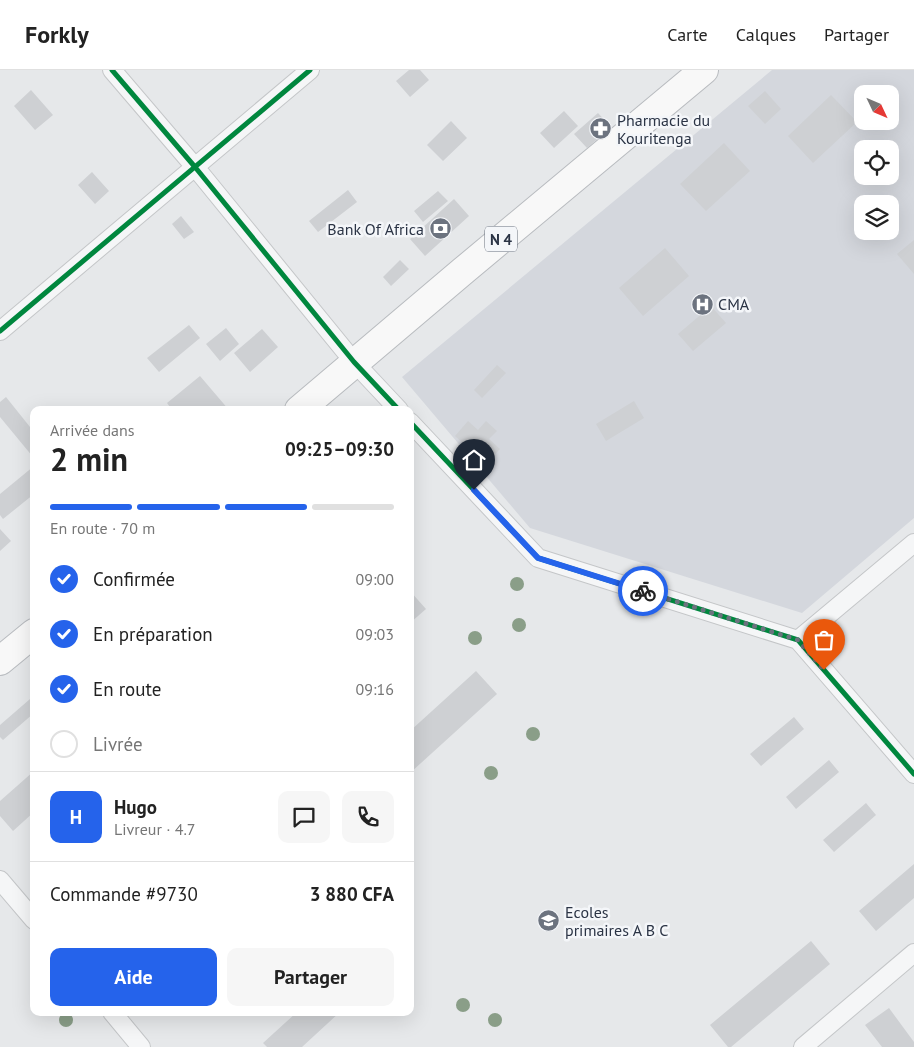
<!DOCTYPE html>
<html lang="fr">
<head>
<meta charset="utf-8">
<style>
  :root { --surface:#fff; --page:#f6f6f6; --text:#222; --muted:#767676; --line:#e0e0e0; --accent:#2563eb }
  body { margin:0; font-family:"PT Sans",sans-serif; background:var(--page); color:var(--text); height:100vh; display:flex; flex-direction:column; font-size:19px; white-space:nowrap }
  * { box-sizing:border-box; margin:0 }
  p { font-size:16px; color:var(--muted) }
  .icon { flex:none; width:28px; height:28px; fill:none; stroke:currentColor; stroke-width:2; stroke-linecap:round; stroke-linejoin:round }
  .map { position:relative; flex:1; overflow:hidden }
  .drawer { position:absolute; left:30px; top:336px; width:384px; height:610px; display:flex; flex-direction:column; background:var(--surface); border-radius:10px; box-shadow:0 5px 20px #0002 }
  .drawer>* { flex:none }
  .needle { width:32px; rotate:134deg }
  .tools { position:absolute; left:854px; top:15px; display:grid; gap:10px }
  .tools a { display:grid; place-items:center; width:45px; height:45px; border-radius:10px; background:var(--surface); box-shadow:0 5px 20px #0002; font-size:25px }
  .pin { position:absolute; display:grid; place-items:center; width:42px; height:42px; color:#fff; margin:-51px -21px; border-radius:50% 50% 50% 0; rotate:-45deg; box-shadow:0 0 5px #0007 }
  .pin .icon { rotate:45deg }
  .courier { position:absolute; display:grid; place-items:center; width:50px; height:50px; margin:-25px; border:4px solid #2563eb; border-radius:50%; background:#fff; color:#222; box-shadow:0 1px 6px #0007 }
  .summary em { font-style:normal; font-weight:800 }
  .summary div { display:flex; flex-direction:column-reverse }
  .summary { display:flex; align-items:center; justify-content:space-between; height:85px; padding:0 20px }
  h1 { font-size:32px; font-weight:800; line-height:38px }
  .bar { display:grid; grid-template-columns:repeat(4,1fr); gap:8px 5px; align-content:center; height:60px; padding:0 20px }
  .bar i { height:6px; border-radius:4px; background:var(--line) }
  .bar .on { background:var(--accent) }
  .bar p { grid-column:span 4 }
  .line { display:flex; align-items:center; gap:12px; padding:0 20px; border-top:1px solid var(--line) }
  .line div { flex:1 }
  .round { display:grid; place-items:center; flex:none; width:52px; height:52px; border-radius:10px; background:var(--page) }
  ol { padding:0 20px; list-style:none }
  li { display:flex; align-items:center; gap:15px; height:55px }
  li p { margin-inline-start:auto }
  li .icon { padding:5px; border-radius:50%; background:var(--accent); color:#fff; stroke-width:4 }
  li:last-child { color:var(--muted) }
  li i { width:28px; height:28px; border:2px solid var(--line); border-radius:50% }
  .button { display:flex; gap:10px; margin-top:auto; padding:10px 20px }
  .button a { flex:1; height:58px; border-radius:10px; background:var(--accent); color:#fff; font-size:20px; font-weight:800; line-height:58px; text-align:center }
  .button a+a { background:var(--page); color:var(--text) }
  header { display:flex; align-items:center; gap:30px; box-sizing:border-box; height:70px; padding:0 25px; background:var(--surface); border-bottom:1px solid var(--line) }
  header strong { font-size:24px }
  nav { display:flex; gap:28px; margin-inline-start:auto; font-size:18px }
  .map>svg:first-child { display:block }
</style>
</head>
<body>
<header>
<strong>Forkly</strong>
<nav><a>Carte</a><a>Calques</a><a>Partager</a></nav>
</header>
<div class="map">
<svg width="914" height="977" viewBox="0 0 914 977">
  <rect width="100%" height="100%" fill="#e6e8ea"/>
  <!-- built -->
  <path fill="#d4d7dd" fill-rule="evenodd" d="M772 0H914V448L802 543 530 458 402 307ZM862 24H890V51H862ZM862 79H890V106H862ZM862 134H890V161H862Z"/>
  <!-- building -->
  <path fill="#ced0d3" d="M409 0H420L429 10 410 27 396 11Z
    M31 20 53 45 35 60 14 36Z
    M765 21 781 39 765 54 748 36Z
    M831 25 857 52 813 93 788 66Z
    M564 41 578 56 554 78 540 63Z
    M598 43 611 57 587 78 574 64Z
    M451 51 467 68 443 91 427 75Z
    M724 73 750 101 706 141 680 114Z
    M92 102 109 121 95 134 78 115Z
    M348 120 357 132 318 162 309 151Z
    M438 121 448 131 423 152 414 141Z
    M454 129 469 146 425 186 410 169Z
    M181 146 194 162 184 169 172 154Z
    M914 170V204L897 184Z
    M665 178 689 206 643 246 619 218Z
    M400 190 409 199 391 216 383 207Z
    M711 236 726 253 693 281 678 264Z
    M189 255 200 268 159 302 147 288Z
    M226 258 239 274 220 291 206 274Z
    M262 259 278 277 250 302 234 283Z
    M497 295 506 303 482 328 474 320Z
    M200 306 229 340H172L167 333Z
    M6 327 34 362V386L33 387 0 347V332Z
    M634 331 644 348 606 371 596 354Z
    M468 351 478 360 486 351 497 361 489 369 500 379 486 394 455 366Z
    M34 396V424L3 449 0 445V424Z
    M0 459 11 471 0 481Z
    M410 521 426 539 410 553Z
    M476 601 497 624 410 703V661Z
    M30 629 34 633V643L3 670 0 667V655Z
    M794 647 804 659 761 696 750 684Z
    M829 690 839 702 796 739 786 727Z
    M34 701V742L13 761 0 746V731Z
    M866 733 876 745 834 782 823 770Z
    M914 794V828L876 861 859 841Z
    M811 871 830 894 731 977H728L710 955Z
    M889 938 914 972V977H882L865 955Z
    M297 942H340L302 977H267L263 973Z"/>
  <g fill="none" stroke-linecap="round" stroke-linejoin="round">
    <defs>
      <path id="street" d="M112 0 195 97 354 292 399 340
        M0 261 310 0
        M410 352 538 488 798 570 914 704
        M798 570 914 473
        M0 810 34 850
        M112 942 141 977
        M803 977 914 883"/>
      <path id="highway" d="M299 340 463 201 704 0
        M0 591 34 563"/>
    </defs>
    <!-- street casing -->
    <use href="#street" stroke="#c4c6c8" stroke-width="20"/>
    <!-- highway casing -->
    <use href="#highway" stroke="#b8bbbf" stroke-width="30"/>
    <!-- street -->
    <use href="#street" stroke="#f5f6f7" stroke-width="18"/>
    <!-- highway -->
    <use href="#highway" stroke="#f8f8f8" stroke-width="28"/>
    <defs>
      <path id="cycleway" d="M112 0 195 97 354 292 399 340
        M0 261 310 0
        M410 352 538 488 798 570 914 704"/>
    </defs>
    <!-- cycleway casing -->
    <use href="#cycleway" stroke="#f4f6f9" stroke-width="8"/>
    <!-- cycleway -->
    <use href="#cycleway" stroke="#00873e" stroke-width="5"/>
  </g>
  <!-- trees -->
  <g fill="#8a9e88">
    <circle cx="517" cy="514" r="7"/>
    <circle cx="519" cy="555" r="7"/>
    <circle cx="475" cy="568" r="7"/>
    <circle cx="533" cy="664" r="7"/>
    <circle cx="491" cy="703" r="7"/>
    <circle cx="463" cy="935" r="7"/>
    <circle cx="66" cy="950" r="7"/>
    <circle cx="495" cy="950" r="7"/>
  </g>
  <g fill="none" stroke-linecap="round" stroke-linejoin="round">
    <!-- done -->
    <path stroke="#6c737f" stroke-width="5" stroke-dasharray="0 9" d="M643 521 798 570 824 600"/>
    <!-- route -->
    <path stroke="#2563eb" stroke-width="6" d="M474 420 538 488 643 521"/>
  </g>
  <!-- icons -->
  <defs>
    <symbol id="pharmacy-disc" viewBox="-11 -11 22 22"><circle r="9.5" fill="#6c737f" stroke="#f4f6f9"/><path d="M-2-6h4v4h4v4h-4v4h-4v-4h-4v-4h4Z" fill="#fff"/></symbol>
    <symbol id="bank-disc" viewBox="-11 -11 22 22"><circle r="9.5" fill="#6c737f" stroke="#f4f6f9"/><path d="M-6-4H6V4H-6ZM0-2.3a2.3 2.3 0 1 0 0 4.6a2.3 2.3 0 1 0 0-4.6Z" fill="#fff"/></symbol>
    <symbol id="hospital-disc" viewBox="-11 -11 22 22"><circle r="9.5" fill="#6c737f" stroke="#f4f6f9"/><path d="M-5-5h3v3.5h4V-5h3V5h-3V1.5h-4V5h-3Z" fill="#fff"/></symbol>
    <symbol id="school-disc" viewBox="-11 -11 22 22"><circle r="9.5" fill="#6c737f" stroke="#f4f6f9"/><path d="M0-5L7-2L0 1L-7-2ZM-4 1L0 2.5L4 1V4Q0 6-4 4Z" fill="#fff"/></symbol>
  </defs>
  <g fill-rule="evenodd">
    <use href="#pharmacy-disc" x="588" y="46" width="25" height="25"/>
    <use href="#bank-disc" x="428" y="146" width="25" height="25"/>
    <use href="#hospital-disc" x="690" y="222" width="25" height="25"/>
    <use href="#school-disc" x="536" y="838" width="25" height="25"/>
  </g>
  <g text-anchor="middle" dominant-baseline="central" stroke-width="5" stroke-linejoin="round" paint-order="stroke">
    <!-- shield labels -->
    <rect fill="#f4f6f9" stroke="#676e7b" stroke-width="1" x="485" y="156.5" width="32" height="25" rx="4"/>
    <g font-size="15" font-weight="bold" fill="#2b3445">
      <text x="501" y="169">N 4</text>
    </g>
    <!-- poi labels -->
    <g font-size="16" fill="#2b3445" stroke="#f4f6f9" text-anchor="start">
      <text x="617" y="50">Pharmacie du<tspan x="617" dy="18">Kouritenga</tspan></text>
      <text x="424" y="159" text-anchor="end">Bank Of Africa</text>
      <text x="718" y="234">CMA</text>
      <text x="565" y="842">Ecoles<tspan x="565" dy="18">primaires A B C</tspan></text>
    </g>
  </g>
</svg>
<div class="tools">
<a><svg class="needle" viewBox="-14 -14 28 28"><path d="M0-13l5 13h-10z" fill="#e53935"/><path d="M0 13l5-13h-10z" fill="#767676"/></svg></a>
<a><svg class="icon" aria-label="locate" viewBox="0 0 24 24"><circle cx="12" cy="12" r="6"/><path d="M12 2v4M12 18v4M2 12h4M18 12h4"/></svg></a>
<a><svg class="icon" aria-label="layers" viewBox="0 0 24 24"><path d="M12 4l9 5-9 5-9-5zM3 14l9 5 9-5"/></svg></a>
</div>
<div class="pin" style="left:824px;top:600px;background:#ea580c"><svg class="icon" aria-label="bag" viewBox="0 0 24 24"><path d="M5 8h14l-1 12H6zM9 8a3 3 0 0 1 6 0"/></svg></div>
<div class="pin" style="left:474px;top:420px;background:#1f2937"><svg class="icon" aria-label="home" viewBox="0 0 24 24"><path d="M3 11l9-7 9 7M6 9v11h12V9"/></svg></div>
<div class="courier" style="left:643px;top:521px"><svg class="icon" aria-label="bike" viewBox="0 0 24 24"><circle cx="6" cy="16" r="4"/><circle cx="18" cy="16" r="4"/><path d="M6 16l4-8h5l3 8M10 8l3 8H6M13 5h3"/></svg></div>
<section class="drawer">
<div class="summary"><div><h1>2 min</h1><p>Arrivée dans</p></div><em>09:25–09:30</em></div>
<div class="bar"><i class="on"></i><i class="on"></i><i class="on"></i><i></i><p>En route · 70 m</p></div>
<ol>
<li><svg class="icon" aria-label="check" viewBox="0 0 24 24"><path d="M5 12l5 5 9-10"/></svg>Confirmée<p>09:00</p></li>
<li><svg class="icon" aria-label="check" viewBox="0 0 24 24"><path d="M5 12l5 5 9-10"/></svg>En préparation<p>09:03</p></li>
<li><svg class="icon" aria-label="check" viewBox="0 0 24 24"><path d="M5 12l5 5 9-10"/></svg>En route<p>09:16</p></li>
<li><i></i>Livrée</li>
</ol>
<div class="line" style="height:90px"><b class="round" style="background:var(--accent);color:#fff">H</b><div><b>Hugo</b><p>Livreur · 4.7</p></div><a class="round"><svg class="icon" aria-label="chat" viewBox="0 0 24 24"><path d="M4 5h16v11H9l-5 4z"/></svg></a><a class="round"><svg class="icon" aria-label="phone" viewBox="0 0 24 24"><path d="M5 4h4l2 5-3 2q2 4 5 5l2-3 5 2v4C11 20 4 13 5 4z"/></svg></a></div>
<div class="line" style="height:65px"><div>Commande #9730</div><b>3 880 CFA</b></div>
<div class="button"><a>Aide</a><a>Partager</a></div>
</section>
</div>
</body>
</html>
